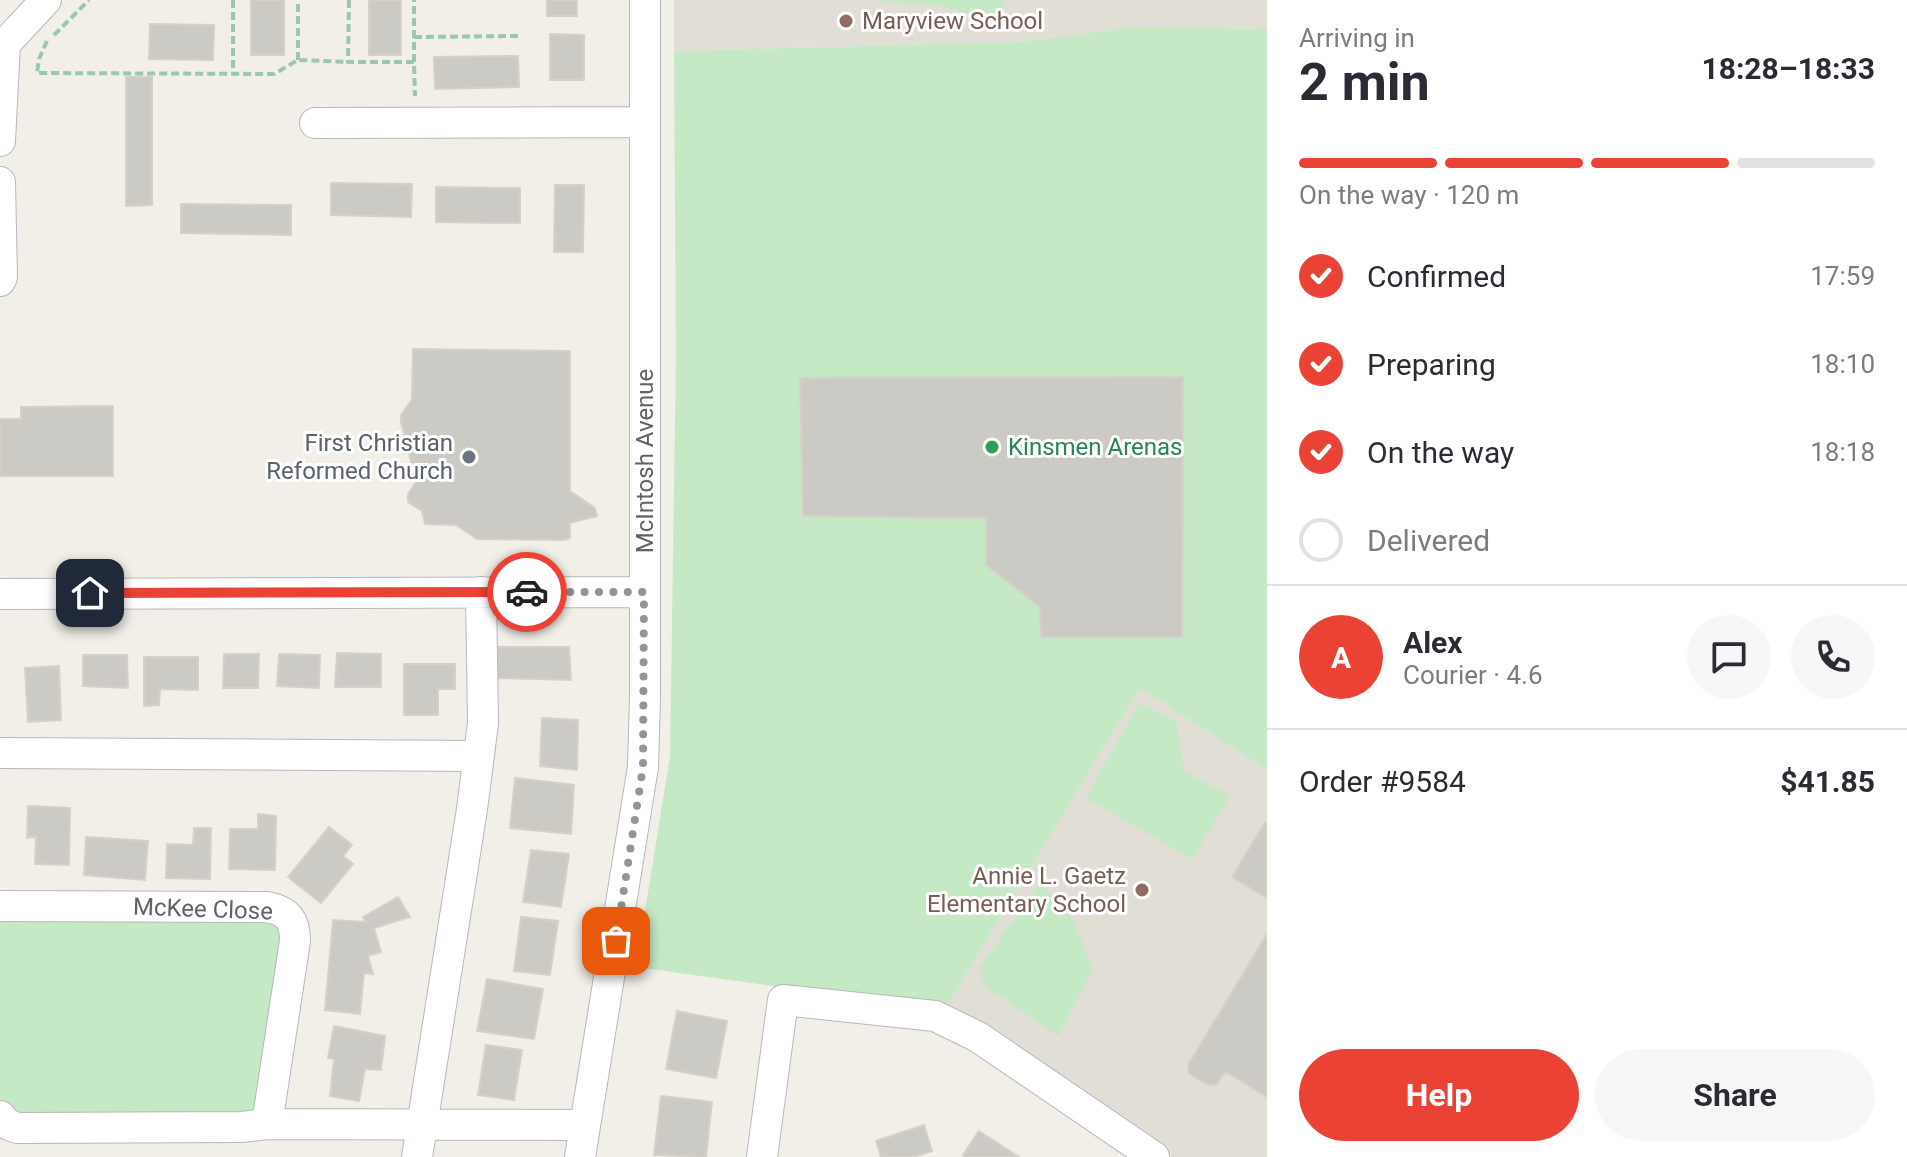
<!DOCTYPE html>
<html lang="en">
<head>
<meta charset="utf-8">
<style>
  :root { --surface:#fff; --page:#f7f7f7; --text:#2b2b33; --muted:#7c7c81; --line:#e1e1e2; --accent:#ea4335 }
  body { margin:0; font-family:Roboto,sans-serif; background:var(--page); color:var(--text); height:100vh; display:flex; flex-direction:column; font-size:30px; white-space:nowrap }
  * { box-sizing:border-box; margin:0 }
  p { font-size:26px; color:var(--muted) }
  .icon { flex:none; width:44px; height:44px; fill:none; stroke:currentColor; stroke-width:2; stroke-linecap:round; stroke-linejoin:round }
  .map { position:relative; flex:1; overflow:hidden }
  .drawer { display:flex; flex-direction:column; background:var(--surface); width:640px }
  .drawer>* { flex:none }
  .pin { position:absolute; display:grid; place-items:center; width:68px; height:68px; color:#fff; margin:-34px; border-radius:16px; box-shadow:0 4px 12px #0006 }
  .courier { position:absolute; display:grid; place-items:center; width:80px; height:80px; margin:-40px; border:6px solid #ea4335; border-radius:50%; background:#fff; color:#222; box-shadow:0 2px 10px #0007 }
  .summary em { font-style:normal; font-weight:700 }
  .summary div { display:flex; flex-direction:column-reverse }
  .summary { display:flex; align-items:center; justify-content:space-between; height:136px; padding:0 32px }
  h1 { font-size:52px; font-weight:700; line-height:60px }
  .bar { display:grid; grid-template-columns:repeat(4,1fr); gap:12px 8px; align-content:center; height:96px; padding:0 32px }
  .bar i { height:10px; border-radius:6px; background:var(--line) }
  .bar .current { background:var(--accent) }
  .bar p { grid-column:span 4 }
  .line { display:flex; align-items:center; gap:20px; padding:0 32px; border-top:2px solid var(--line) }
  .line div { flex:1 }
  .round { display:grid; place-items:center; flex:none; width:84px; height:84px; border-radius:42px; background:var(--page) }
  ol { padding:0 32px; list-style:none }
  li { display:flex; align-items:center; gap:24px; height:88px }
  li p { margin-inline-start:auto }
  li .icon { padding:8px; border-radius:50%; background:var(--accent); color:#fff; stroke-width:4 }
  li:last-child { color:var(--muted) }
  li i { width:44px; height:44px; border:4px solid var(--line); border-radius:50% }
  .button { display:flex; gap:16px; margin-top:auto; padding:16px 32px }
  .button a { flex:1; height:92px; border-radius:48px; background:var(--accent); color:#fff; font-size:32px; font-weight:700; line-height:92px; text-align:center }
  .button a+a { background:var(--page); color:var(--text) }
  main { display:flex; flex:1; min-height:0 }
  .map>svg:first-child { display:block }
</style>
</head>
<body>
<main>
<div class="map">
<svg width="1267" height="1157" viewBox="0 0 1267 1157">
  <rect width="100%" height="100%" fill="#f1efe8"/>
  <!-- education -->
  <path fill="#e1ded6" d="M674 0H1267V29L1137 27 1017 42 674 51Z
    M1140 688 1267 770V1157H1172L944 1010Z"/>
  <!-- green -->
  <path fill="#c5e8c5" d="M867 0H1003V12L968 13 935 5Z
    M1136 27 1267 29V770L1140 688 944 1010 636 967 670 756 676 357 674 51 1017 42Z
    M1139 703 1176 721 1184 771 1230 796 1192 859 1086 798Z
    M1040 883 1075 922 1092 971 1058 1036 984 985 980 967Z
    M0 906 285 912 267 1124 0 1116Z"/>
  <!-- building -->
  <path fill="#cccac5" stroke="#d6d1c6" stroke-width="2" d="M251 0H284V55H251Z
    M369 0H401V55H369Z
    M547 0H577V16H547Z
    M150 24 214 25 213 60 149 59Z
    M550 34 584 35V80H550Z
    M518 56 519 87 435 89 434 57Z
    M126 77H152V205L126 206Z
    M331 183 412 184 411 217 331 215Z
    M555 185H584L583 252H554Z
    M436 187 520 188V223L436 222Z
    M181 204 291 205V235L181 233Z
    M413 349 570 351V491L595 508 597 516 570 523V538L563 540 477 539 456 525 425 524 422 511 408 502V494L416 482 401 422V415L412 399Z
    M1183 377 1182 637H1041L1040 607 986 565V518L803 516 800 378Z
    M113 406V476H0V419H21V407Z
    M495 647H569L571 680 496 678Z
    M337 653 381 654V687H335Z
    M224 654H259L258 688H223Z
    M279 654 320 655 319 688 277 686Z
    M83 655H127L128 688 83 686Z
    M144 657H198V690L160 689 159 705 144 706Z
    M404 664H455V689H438V715H404Z
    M59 666 61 720 28 722 25 668Z
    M542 718 578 720 577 770 540 766Z
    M515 778 574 785 571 834 510 828Z
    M28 806 70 808 69 865 35 864 36 837 27 838Z
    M258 814 276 816 275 870 229 869 230 829H258Z
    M1265 822 1267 823V898L1232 877Z
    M329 827 352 845 343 856 353 864 321 903 288 877Z
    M194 828H211L210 879 166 878 167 844 193 845Z
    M86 837 148 841 145 880 84 875Z
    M531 850 569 854 561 907 523 902Z
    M398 897 410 917 374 928 381 952 368 956 373 974 364 973 360 1014 325 1010 333 920 366 922 363 917Z
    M521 917 558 921 550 975 514 971Z
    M1267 934V1097L1228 1073 1223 1074 1217 1084 1208 1085 1189 1073 1188 1065Z
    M487 979 543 989 534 1039 477 1031Z
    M677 1011 727 1021 716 1078 666 1069Z
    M334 1026 385 1036 381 1070 365 1069 359 1101 330 1096 334 1059 328 1058Z
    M486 1045 522 1050 514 1100 478 1095Z
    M661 1096 712 1102 706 1157 654 1155Z
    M924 1125 932 1151 913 1157H881L876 1141Z
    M979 1131 1019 1157H966L963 1155Z"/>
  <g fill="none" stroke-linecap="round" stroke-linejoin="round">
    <defs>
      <path id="minor" d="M315 123 645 122
        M0 141 5 44 46 0
        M0 182 2 277 0 281
        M0 594 644 592
        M0 753 479 756
        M0 906 267 907C288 911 295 920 295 941L267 1124
        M0 1116 7 1124 17 1128 242 1127 267 1124 585 1125
        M417 1157 472 809 483 723 481 592
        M580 1157 643 767 645 697V0
        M762 1157 783 1000 935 1016 978 1037 1154 1157"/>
    </defs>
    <!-- minor casing -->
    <use href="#minor" stroke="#b5b8bc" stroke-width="32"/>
    <!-- path -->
    <path stroke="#9cc7a9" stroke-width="4" stroke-dasharray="8 4" stroke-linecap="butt" d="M233 0V74
      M349 0 348 62H414L415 96
      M54 35 89 0
      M414 37 518 36
      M47 41 39 59 37 73 274 74 298 60 348 62
      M298 60V0
      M414 62V0"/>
    <!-- minor -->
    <use href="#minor" stroke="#fff" stroke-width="30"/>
  </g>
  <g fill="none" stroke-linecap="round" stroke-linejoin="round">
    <!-- done -->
    <path stroke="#929495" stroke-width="8" stroke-dasharray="0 14.4" d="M527 592H644L643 767 616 941"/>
    <!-- route -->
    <path stroke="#ea4335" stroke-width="10" d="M90 593 527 592"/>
  </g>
  <!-- markers -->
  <g fill="#8d6e63" stroke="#fff" stroke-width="3">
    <circle cx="846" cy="21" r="8"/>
    <circle cx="1142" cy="890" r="8"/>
  </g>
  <circle fill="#2e9e5b" stroke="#fff" stroke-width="3" cx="992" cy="447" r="8"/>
  <circle fill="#6b7280" stroke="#fff" stroke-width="3" cx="469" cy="457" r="8"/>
  <g text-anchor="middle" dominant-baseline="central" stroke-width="6" stroke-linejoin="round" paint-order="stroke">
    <!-- education labels -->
    <g font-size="24" fill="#785e54" stroke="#fff" text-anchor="start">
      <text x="862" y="21">Maryview School</text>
      <text x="1126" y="876" text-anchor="end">Annie L. Gaetz<tspan x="1126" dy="28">Elementary School</tspan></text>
    </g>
    <!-- worship labels -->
    <g font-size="24" fill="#5b616d" stroke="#fff" text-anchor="end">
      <text x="453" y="443">First Christian<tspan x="453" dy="28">Reformed Church</tspan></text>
    </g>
    <!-- leisure labels -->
    <g font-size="24" fill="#27864d" stroke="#fff" text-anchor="start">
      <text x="1008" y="447">Kinsmen Arenas</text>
    </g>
    <!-- street labels -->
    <g font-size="24" fill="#5f6368" stroke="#fff">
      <text transform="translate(645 461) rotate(-90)">McIntosh Avenue</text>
      <text transform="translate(203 909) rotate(2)">McKee Close</text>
    </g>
  </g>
</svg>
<div class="pin" style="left:616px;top:941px;background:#ea580c"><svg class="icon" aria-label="bag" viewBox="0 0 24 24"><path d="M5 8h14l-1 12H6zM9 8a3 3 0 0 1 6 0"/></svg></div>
<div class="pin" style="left:90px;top:593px;background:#1f2937"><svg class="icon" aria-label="home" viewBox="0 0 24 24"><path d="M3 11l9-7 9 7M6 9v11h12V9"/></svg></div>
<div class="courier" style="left:527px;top:592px"><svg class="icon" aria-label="car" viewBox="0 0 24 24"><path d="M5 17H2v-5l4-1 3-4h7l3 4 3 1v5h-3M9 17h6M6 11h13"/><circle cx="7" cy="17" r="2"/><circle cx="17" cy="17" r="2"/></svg></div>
</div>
<section class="drawer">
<div class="summary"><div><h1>2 min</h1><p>Arriving in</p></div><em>18:28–18:33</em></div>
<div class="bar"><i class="current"></i><i class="current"></i><i class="current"></i><i></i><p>On the way · 120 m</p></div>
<ol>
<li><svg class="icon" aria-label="check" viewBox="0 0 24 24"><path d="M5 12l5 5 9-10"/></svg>Confirmed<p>17:59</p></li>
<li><svg class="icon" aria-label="check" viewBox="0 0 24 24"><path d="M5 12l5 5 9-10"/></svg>Preparing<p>18:10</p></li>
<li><svg class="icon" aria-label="check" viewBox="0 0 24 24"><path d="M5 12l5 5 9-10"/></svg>On the way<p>18:18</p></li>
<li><i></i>Delivered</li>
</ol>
<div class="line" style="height:144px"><b class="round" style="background:var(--accent);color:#fff">A</b><div><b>Alex</b><p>Courier · 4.6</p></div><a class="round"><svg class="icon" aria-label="chat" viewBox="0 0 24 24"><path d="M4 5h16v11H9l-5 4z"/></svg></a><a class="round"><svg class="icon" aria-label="phone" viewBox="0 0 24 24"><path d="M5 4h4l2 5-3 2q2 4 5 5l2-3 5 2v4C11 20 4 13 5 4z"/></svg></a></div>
<div class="line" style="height:104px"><div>Order #9584</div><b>$41.85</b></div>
<div class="button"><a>Help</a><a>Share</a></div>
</section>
</main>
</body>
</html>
